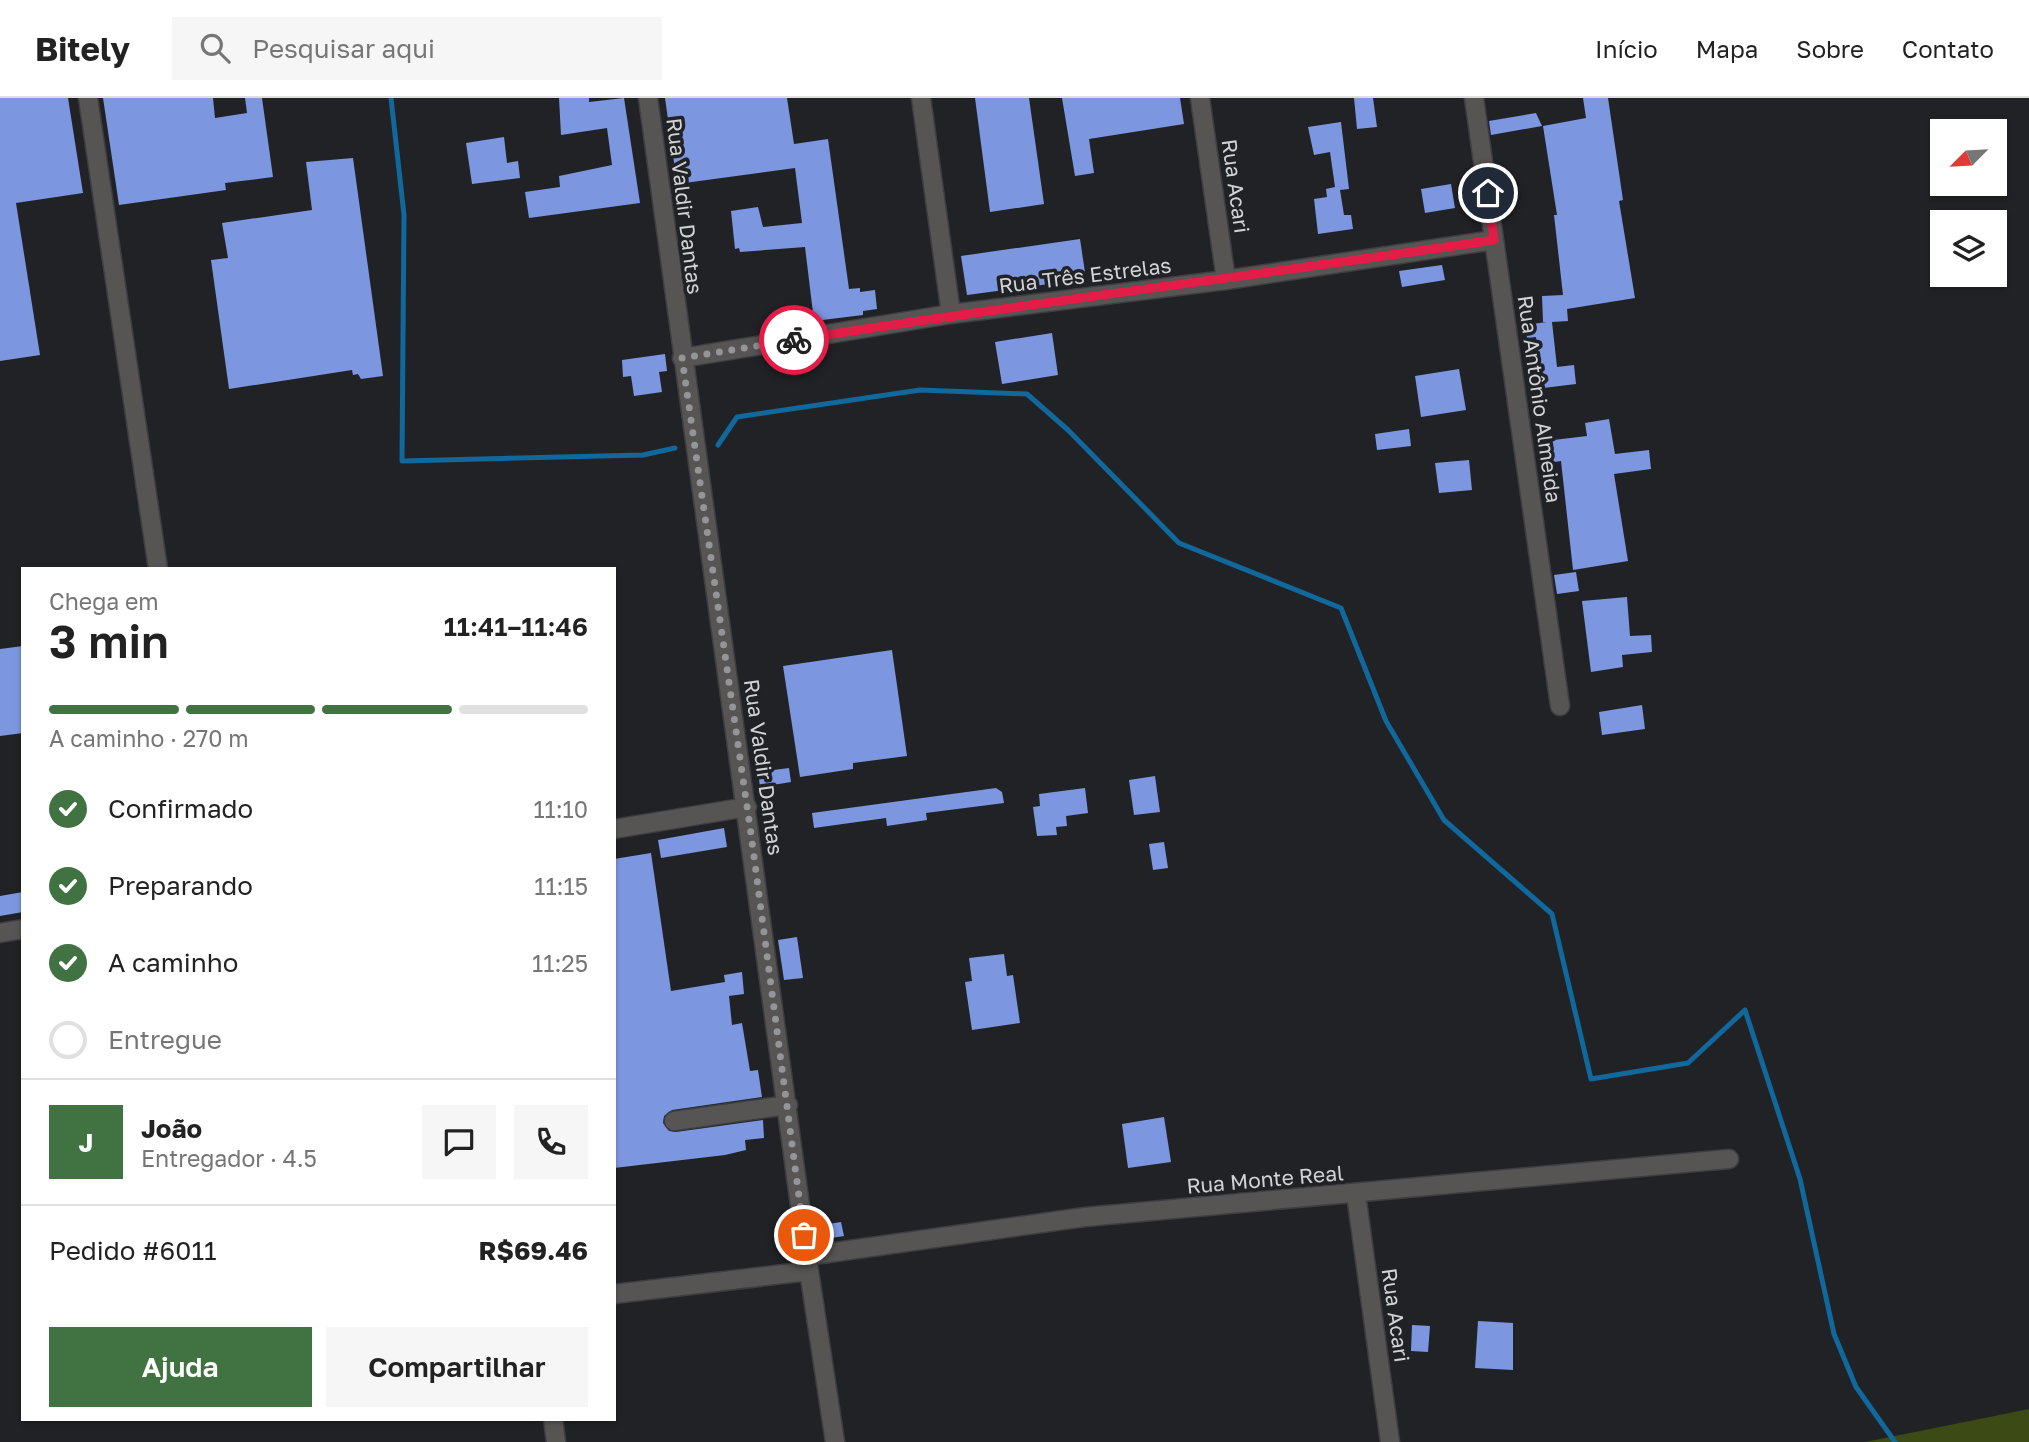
<!DOCTYPE html>
<html lang="pt">
<head>
<meta charset="utf-8">
<style>
  :root { --surface:#fff; --page:#f6f6f6; --text:#222; --muted:#767676; --line:#e0e0e0; --accent:#407242 }
  body { margin:0; font-family:"Golos Text",sans-serif; background:var(--page); color:var(--text); height:100vh; display:flex; flex-direction:column; font-size:26px; white-space:nowrap }
  * { box-sizing:border-box; margin:0 }
  p { font-size:23px; color:var(--muted) }
  .icon { flex:none; width:38px; height:38px; fill:none; stroke:currentColor; stroke-width:2; stroke-linecap:round; stroke-linejoin:round }
  .map { position:relative; flex:1; overflow:hidden }
  .details { position:absolute; left:21px; top:469px; width:595px; height:854px; display:flex; flex-direction:column; background:var(--surface); border-radius:0px; box-shadow:0 2px 5px #0004 }
  .details>* { flex:none }
  .needle { width:46px; rotate:246deg }
  .controls { position:absolute; left:1930px; top:21px; display:grid; gap:14px }
  .controls a { display:grid; place-items:center; width:77px; height:77px; border-radius:0px; background:var(--surface); box-shadow:0 2px 5px #0004; font-size:35px }
  .pin { position:absolute; display:grid; place-items:center; width:60px; height:60px; color:#fff; margin:-30px; border:4px solid #fff; border-radius:50%; box-shadow:0 2px 7px #0007 }
  .courier { position:absolute; display:grid; place-items:center; width:70px; height:70px; margin:-35px; border:5px solid #e11d48; border-radius:50%; background:#fff; color:#222; box-shadow:0 2px 9px #0007 }
  .overview em { font-style:normal; font-weight:600 }
  .overview div { display:flex; flex-direction:column-reverse }
  .overview { display:flex; align-items:center; justify-content:space-between; height:119px; padding:0 28px }
  h1 { font-size:46px; font-weight:600; line-height:52px }
  .bar { display:grid; grid-template-columns:repeat(4,1fr); gap:10px 7px; align-content:center; height:84px; padding:0 28px }
  .bar i { height:9px; border-radius:5px; background:var(--line) }
  .bar .selected { background:var(--accent) }
  .bar p { grid-column:span 4 }
  .line { display:flex; align-items:center; gap:18px; padding:0 28px; border-top:2px solid var(--line) }
  .line div { flex:1 }
  .round { display:grid; place-items:center; flex:none; width:74px; height:74px; border-radius:0px; background:var(--page) }
  ol { padding:0 28px; list-style:none }
  li { display:flex; align-items:center; gap:21px; height:77px }
  li p { margin-inline-start:auto }
  li .icon { padding:7px; border-radius:50%; background:var(--accent); color:#fff; stroke-width:4 }
  li:last-child { color:var(--muted) }
  li i { width:38px; height:38px; border:4px solid var(--line); border-radius:50% }
  .action { display:flex; gap:14px; margin-top:auto; padding:14px 28px }
  .action a { flex:1; height:80px; border-radius:0px; background:var(--accent); color:#fff; font-size:28px; font-weight:600; line-height:80px; text-align:center }
  .action a+a { background:var(--page); color:var(--text) }
  header { display:flex; align-items:center; gap:42px; box-sizing:border-box; height:98px; padding:0 35px; background:var(--surface); border-bottom:2px solid var(--line) }
  header strong { font-size:33px }
  nav { display:flex; gap:38px; margin-inline-start:auto; font-size:24px }
  .search { width:490px; height:63px; background:var(--page); display:flex; align-items:center; gap:18px; box-sizing:border-box; padding:0 24px; border-radius:0px; color:var(--muted); font-size:26px }
  .map>svg:first-child { display:block }
</style>
</head>
<body>
<header>
<strong>Bitely</strong>
<div class="search"><svg class="icon" aria-label="search" viewBox="0 0 24 24"><circle cx="10" cy="10" r="6"/><path d="M15 15l6 6"/></svg>Pesquisar aqui</div>
<nav><a>Início</a><a>Mapa</a><a>Sobre</a><a>Contato</a></nav>
</header>
<div class="map">
<svg width="2029" height="1344" viewBox="0 0 2029 1344">
  <rect width="100%" height="100%" fill="#212226"/>
  <!-- green -->
  <path fill="#3c4a16" d="M2029 1311V1344H1865Z"/>
  <g fill="none" stroke-linecap="round" stroke-linejoin="round">
    <!-- stream -->
    <path stroke="#11689c" stroke-width="5" d="M391 0 404 117 402 363 643 357 675 350
      M718 347 737 319 920 292 1027 296 1068 332 1179 445 1341 510 1386 623 1444 722 1552 816 1591 981 1688 965 1745 912 1800 1081 1834 1236 1856 1289 1895 1344"/>
  </g>
  <!-- building -->
  <path fill="#7c97e0" d="M0 0H68L83 95 16 105 40 257 0 263Z
    M103 0H213L215 20 247 15 245 0H262L273 79 225 85 226 92 119 107Z
    M559 0H589V4L624 0 640 105 529 120 525 94 560 89 559 78 612 67 607 30 561 37Z
    M665 0H787L794 46 828 41 849 191 860 190V194L875 192 877 211 863 213V217L814 223 805 149 740 154 739 150 735 151 731 113 758 109 763 129 802 125 795 70 677 86Z
    M975 0H1029L1044 106 990 114Z
    M1062 0H1180L1184 26 1089 41 1094 75 1075 78Z
    M1354 0H1373L1377 29 1357 31Z
    M1583 0H1608L1623 102 1619 103 1635 200 1567 211 1568 223 1552 224 1557 269 1574 267 1576 286 1535 291 1532 268H1539L1536 239 1527 240 1525 227 1547 224H1543L1542 198 1563 197 1554 117H1557L1543 28 1586 20Z
    M1536 15 1542 28 1491 37 1489 23Z
    M1341 24 1349 91 1340 92 1344 117H1351L1353 131 1318 136 1314 101 1327 99 1326 91 1335 89 1330 54 1314 57 1308 29Z
    M504 39 507 65 518 63 520 80 472 86 466 45Z
    M353 60 383 278 361 281 358 276 353 277 352 272 229 291 211 162 228 160 222 125 312 112 306 64Z
    M1451 86 1455 110 1425 115 1421 91Z
    M1080 141 1086 181 967 197 961 158Z
    M1442 167 1445 182 1402 189 1399 173Z
    M1052 235 1058 277 1002 286 995 244Z
    M665 256 667 273 659 274 662 294 634 298 631 278 623 279 622 262Z
    M1459 271 1466 312 1421 319 1415 278Z
    M1609 321 1615 356 1649 352 1651 371 1614 376 1628 463 1573 472 1561 363 1548 365 1545 343 1587 338 1585 325Z
    M1409 331 1411 348 1377 352 1375 336Z
    M1469 362 1472 392 1439 395 1435 365Z
    M1576 474 1579 493 1557 496 1554 477Z
    M1627 499 1630 538 1651 537 1652 554 1622 557 1623 569 1591 574 1582 503Z
    M23 548V635L0 638V551Z
    M892 552 907 658 853 665V671L800 679 783 568Z
    M1642 607 1645 631 1602 637 1599 614Z
    M789 670 791 684 760 689 758 674Z
    M1155 678 1160 714 1134 717 1129 682Z
    M996 690 1002 694 1004 705 926 715 927 722 887 728 886 720 814 730 812 715Z
    M1085 690 1088 715 1066 718 1067 728 1056 729 1057 737 1037 738 1033 709 1040 708 1039 696Z
    M724 730 727 749 661 760 658 742Z
    M1164 744 1168 770 1153 772 1149 746Z
    M651 755 671 893 725 884 724 877 742 874 744 896 729 898 732 927 742 925 750 973 758 972 762 999 672 1012 664 1018 663 1025 669 1033 676 1034 763 1022 764 1040 745 1042 746 1052 725 1057 614 1070V761Z
    M23 794V814L0 818V798Z
    M797 839 803 880 784 882 778 842Z
    M1004 856 1007 878 1013 877 1020 925 972 932 965 884 972 883 969 860Z
    M1164 1019 1171 1064 1128 1070 1122 1026Z
    M841 1124 844 1138 825 1141 823 1127Z
    M1478 1223 1513 1225V1272L1475 1270Z
    M1412 1227 1430 1228 1428 1254 1411 1253Z"/>
  <g fill="none" stroke-linecap="round" stroke-linejoin="round">
    <defs>
      <path id="minor" d="M88 0 158 471
        M648 0 809 1173 835 1344
        M921 0 951 216
        M1200 0 1226 182
        M1474 0 1560 608
        M682 260 951 216 1226 182 1494 142
        M614 731 747 709
        M0 835 23 831
        M674 1023 788 1007
        M1356 1096 1390 1344
        M807 1158 1085 1119 1729 1061
        M614 1196 809 1173
        M553 1321 556 1344"/>
    </defs>
    <!-- minor casing -->
    <use href="#minor" stroke="#3d3e42" stroke-width="21"/>
    <!-- minor -->
    <use href="#minor" stroke="#575454" stroke-width="18"/>
  </g>
  <g fill="none" stroke-linecap="round" stroke-linejoin="round">
    <!-- done -->
    <path stroke="#949598" stroke-width="7" stroke-dasharray="0 12.6" d="M794 242 682 260 751 736 804 1137"/>
    <!-- route -->
    <path stroke="#e11d48" stroke-width="9" d="M794 242C1027 205 1261 177 1494 142L1488 95"/>
  </g>
  <g text-anchor="middle" dominant-baseline="central" stroke-width="7" stroke-linejoin="round" paint-order="stroke">
    <!-- street labels -->
    <g font-size="21" fill="#d2d3d6" stroke="#212226">
      <text transform="translate(1236 88) rotate(82)">Rua Acari</text>
      <text transform="translate(685 108) rotate(83)">Rua Valdir Dantas</text>
      <text transform="translate(1085 177) rotate(-7)">Rua Três Estrelas</text>
      <text transform="translate(1540 301) rotate(82)">Rua Antônio Almeida</text>
      <text transform="translate(764 669) rotate(82)">Rua Valdir Dantas</text>
      <text transform="translate(1265 1081) rotate(-5)">Rua Monte Real</text>
      <text transform="translate(1396 1217) rotate(82)">Rua Acari</text>
    </g>
  </g>
</svg>
<div class="controls">
<a><svg class="needle" viewBox="-14 -14 28 28"><path d="M0-13l5 13h-10z" fill="#e53935"/><path d="M0 13l5-13h-10z" fill="#767676"/></svg></a>
<a><svg class="icon" aria-label="layers" viewBox="0 0 24 24"><path d="M12 4l9 5-9 5-9-5zM3 14l9 5 9-5"/></svg></a>
</div>
<div class="pin" style="left:804px;top:1137px;background:#ea580c"><svg class="icon" aria-label="bag" viewBox="0 0 24 24"><path d="M5 8h14l-1 12H6zM9 8a3 3 0 0 1 6 0"/></svg></div>
<div class="pin" style="left:1488px;top:95px;background:#1f2937"><svg class="icon" aria-label="home" viewBox="0 0 24 24"><path d="M3 11l9-7 9 7M6 9v11h12V9"/></svg></div>
<div class="courier" style="left:794px;top:242px"><svg class="icon" aria-label="bike" viewBox="0 0 24 24"><circle cx="6" cy="16" r="4"/><circle cx="18" cy="16" r="4"/><path d="M6 16l4-8h5l3 8M10 8l3 8H6M13 5h3"/></svg></div>
<section class="details">
<div class="overview"><div><h1>3 min</h1><p>Chega em</p></div><em>11:41–11:46</em></div>
<div class="bar"><i class="selected"></i><i class="selected"></i><i class="selected"></i><i></i><p>A caminho · 270 m</p></div>
<ol>
<li><svg class="icon" aria-label="check" viewBox="0 0 24 24"><path d="M5 12l5 5 9-10"/></svg>Confirmado<p>11:10</p></li>
<li><svg class="icon" aria-label="check" viewBox="0 0 24 24"><path d="M5 12l5 5 9-10"/></svg>Preparando<p>11:15</p></li>
<li><svg class="icon" aria-label="check" viewBox="0 0 24 24"><path d="M5 12l5 5 9-10"/></svg>A caminho<p>11:25</p></li>
<li><i></i>Entregue</li>
</ol>
<div class="line" style="height:126px"><b class="round" style="background:var(--accent);color:#fff">J</b><div><b>João</b><p>Entregador · 4.5</p></div><a class="round"><svg class="icon" aria-label="chat" viewBox="0 0 24 24"><path d="M4 5h16v11H9l-5 4z"/></svg></a><a class="round"><svg class="icon" aria-label="phone" viewBox="0 0 24 24"><path d="M5 4h4l2 5-3 2q2 4 5 5l2-3 5 2v4C11 20 4 13 5 4z"/></svg></a></div>
<div class="line" style="height:91px"><div>Pedido #6011</div><b>R$69.46</b></div>
<div class="action"><a>Ajuda</a><a>Compartilhar</a></div>
</section>
</div>
</body>
</html>
